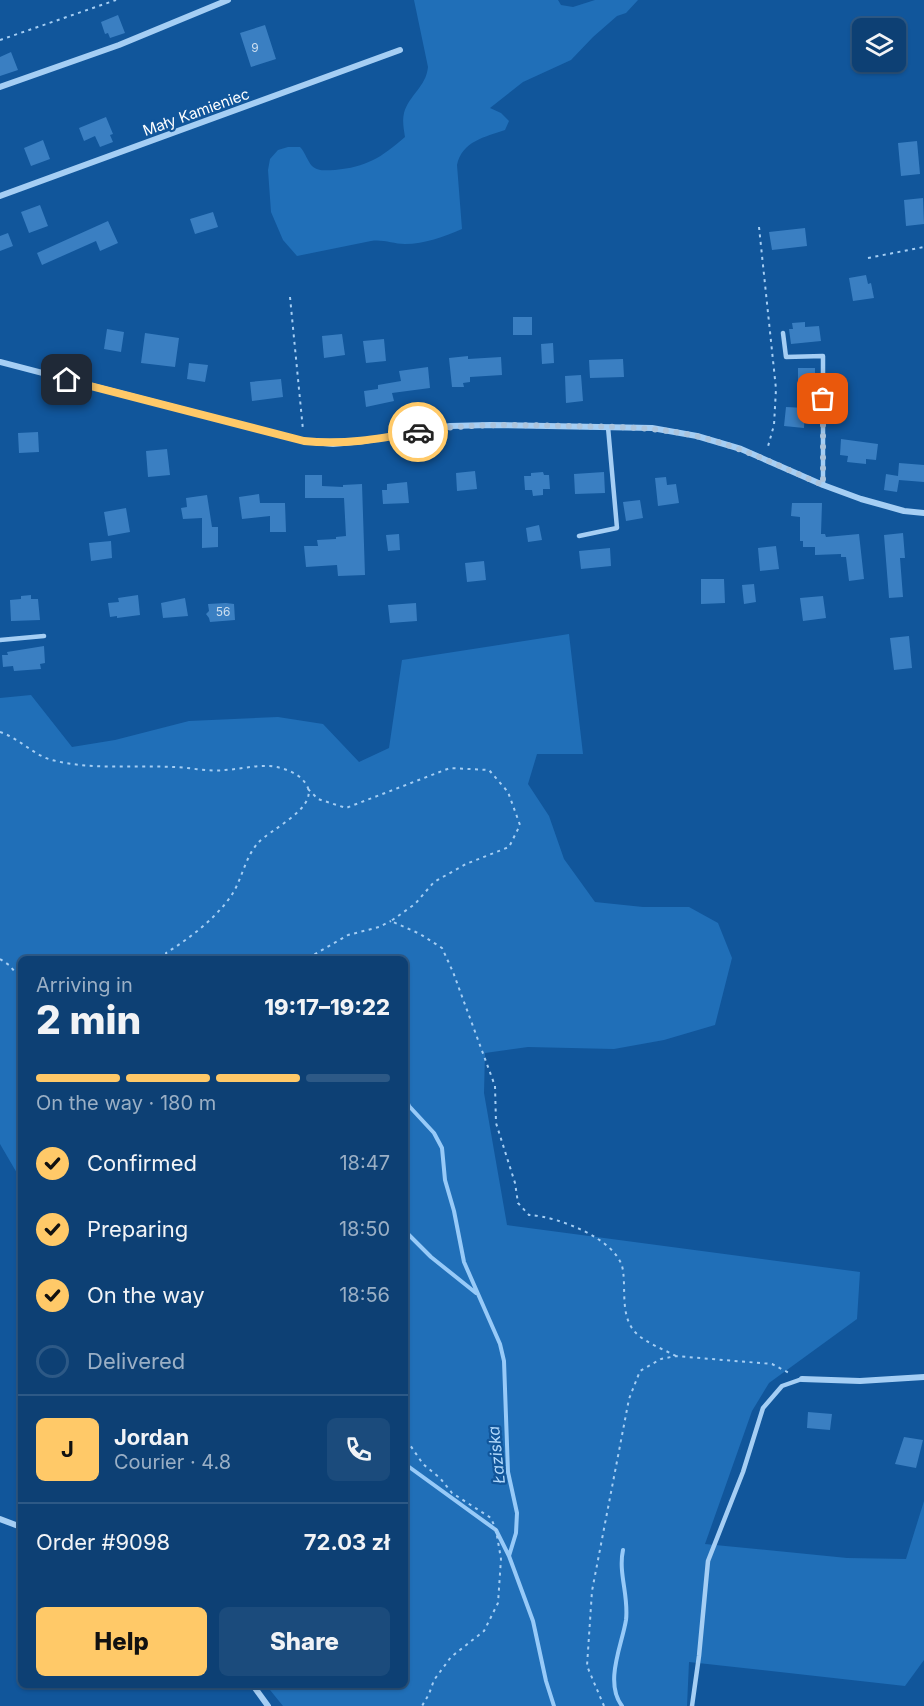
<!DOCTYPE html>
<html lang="en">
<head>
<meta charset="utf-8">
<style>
  :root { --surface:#0d4074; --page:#1b4b7c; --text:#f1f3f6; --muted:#9aafc5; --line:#2d5986; --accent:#ffc968 }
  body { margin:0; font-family:Inter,sans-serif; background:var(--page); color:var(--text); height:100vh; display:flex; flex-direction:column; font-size:22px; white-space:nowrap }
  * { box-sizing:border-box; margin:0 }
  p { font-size:20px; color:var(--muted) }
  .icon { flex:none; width:33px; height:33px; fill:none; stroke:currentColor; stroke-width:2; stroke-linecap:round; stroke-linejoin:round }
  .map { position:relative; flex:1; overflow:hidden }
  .drawer { position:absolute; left:18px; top:956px; width:390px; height:732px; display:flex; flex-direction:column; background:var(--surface); border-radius:9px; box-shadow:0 2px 4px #0004,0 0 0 2px var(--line) }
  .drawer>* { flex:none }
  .tools { position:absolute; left:852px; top:18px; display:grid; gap:12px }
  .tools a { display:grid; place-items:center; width:54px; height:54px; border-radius:9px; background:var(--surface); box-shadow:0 2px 4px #0004,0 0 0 2px var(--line); font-size:30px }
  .pin { position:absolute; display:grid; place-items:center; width:51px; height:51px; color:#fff; margin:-26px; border-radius:12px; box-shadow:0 3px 9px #0006 }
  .courier { position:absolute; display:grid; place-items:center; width:60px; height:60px; margin:-30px; border:4px solid #ffc968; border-radius:50%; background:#fff; color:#222; box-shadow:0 2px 8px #0007 }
  .head em { font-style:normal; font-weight:800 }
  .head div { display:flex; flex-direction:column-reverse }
  .head { display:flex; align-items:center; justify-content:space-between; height:102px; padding:0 18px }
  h1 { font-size:39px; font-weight:800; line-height:45px }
  .bar { display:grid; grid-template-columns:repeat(4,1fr); gap:9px 6px; align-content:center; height:72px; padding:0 18px }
  .bar i { height:8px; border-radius:4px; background:var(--line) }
  .bar .selected { background:var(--accent) }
  .bar p { grid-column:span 4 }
  .line { display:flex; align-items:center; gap:15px; padding:0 18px; border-top:2px solid var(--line) }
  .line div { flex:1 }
  .round { display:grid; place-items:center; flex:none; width:63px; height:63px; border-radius:9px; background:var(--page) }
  ol { padding:0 18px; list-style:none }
  li { display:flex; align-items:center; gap:18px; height:66px }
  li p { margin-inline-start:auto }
  li .icon { padding:6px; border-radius:50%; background:var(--accent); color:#111; stroke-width:4 }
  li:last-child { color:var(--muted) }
  li i { width:33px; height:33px; border:3px solid var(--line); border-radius:50% }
  .cta { display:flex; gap:12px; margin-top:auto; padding:12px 18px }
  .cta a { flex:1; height:69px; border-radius:9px; background:var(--accent); color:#111; font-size:24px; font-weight:800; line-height:69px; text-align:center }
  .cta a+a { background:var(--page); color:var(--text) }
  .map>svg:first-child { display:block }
</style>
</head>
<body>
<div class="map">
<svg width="924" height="1706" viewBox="0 0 924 1706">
  <rect width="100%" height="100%" fill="#11569b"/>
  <!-- green -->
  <path fill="#206fb8" d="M414 0H558L561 5 573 7 595 0H638L626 13 617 16 593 37 571 60 523 82 490 108 501 113 509 121 505 130C485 137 462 141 457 165L462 229C443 237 425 244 405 244 393 244 383 239 371 241L297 256 283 240 271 212 268 170 270 159 278 150 288 147H300C305 152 308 162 312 166 319 172 327 170 335 170 366 167 381 158 405 137 404 130 402 121 404 113 409 95 426 87 428 67Z
    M569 634 583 754H537L528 784 549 816 564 859 595 902 643 907H689L718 923 732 958 715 1025 664 1040 614 1049 528 1047 485 1053 484 1093 507 1225 860 1272 857 1319 769 1383 752 1411 705 1544 847 1558 906 1559 924 1501V1660L905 1686 689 1662 687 1706H283L266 1685 405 1684V958H21V1180L0 1144V698L31 695 72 747 115 740 189 721 278 717 323 724 359 762 389 748 402 660Z"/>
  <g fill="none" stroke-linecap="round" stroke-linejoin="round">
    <!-- stream -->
    <path stroke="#97caf8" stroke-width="4" d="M405 1096 409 1106 434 1133 442 1148 445 1180 454 1211 464 1262 500 1344 504 1361 508 1472 517 1513 516 1533 509 1556
      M405 1231 431 1257 476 1293
      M405 1464 496 1530 509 1556 533 1621 546 1681 554 1706
      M622 1706C604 1682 622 1645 626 1620 629 1596 618 1573 623 1550"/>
  </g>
  <!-- building -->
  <path fill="#3a7fc2" d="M118 15 125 33 110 38 108 33 105 34 101 22Z
    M265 25 276 59 251 67 240 33Z
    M11 52 18 70 0 76V57Z
    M106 117 113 134 110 135 113 142 100 147 95 136 84 141 79 128Z
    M43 140 50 159 31 166 24 148Z
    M917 141 920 174 901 176 898 143Z
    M923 198 924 224 906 226 904 200Z
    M40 205 48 226 29 233 21 212Z
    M213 212 218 227 195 234 190 219Z
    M108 221 118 243 100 251 96 241 42 265 37 253Z
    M805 228 807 246 772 250 769 232Z
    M8 233 13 246 0 251V236Z
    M866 275 868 284 871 283 874 298 853 301 849 278Z
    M513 317H532V335H513Z
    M805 322V327L819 326 821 341 791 344 789 329H793L792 323Z
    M107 329 124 332 121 352 104 349Z
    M145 333 179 338 175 367 141 363Z
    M342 334 345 355 324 358 322 336Z
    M384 339 386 361 366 363 363 341Z
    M553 343 554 363 542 364 541 344Z
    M468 356V359L501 357 502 375 470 377V382L463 383 464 387H452L449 358Z
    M623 359 624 377 590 378 589 360Z
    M189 363 208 365 205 382 187 379Z
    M428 367 430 388 392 393 394 401 366 407 364 391 378 389V385L401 381 399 371Z
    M798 368H815V384H798Z
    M581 375 583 401 566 403 565 376Z
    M281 379 283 397 252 401 250 382Z
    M786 407 805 408 804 428 784 426Z
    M38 432 39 452 19 453 18 433Z
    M841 439 878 444 876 460 866 459V464L847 462 848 456 840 455Z
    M167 449 170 475 148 477 146 451Z
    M899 463 924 465V482L899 480 897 492 884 490 886 474 898 476Z
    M475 471 477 489 457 491 456 473Z
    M543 472 544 475H549L550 489H543V495L533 496 532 490H525L524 476H531V473Z
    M604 472 605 493 575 494 574 474Z
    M305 475H322V486L343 487V485L362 484 365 575 338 576 337 565 306 567 304 546H318L317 540 336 539V537L346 536 344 498H305Z
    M666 477 667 485 676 484 679 503 658 506 655 478Z
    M407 482 409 503 383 504 382 490H387V484Z
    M259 494 260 503H285L286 532H270V516L242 519 239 497Z
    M207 495 212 527H218V547L202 548V518L183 519 181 508 187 507 186 498Z
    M640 500 643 518 626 521 623 502Z
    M792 503H822L821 534H825L826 537 859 534 864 579 849 581 846 557H841V554L815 555V547H803V541H800V517L791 516Z
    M126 508 130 532 108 536 104 512Z
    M539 525 542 540 528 542 526 528Z
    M903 533 905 558H900L903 597 889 598 884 535Z
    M399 534 400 550 388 551 386 535Z
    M111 541 112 558 91 561 89 543Z
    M776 546 779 569 760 571 758 548Z
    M610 548 611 566 581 569 579 551Z
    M484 561 486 580 467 582 465 563Z
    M701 579H724L725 603 701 604Z
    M754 584 756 602 744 604 742 585Z
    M31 595V599H38L40 620 11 621 10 600 21 599V596Z
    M138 595 140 615 117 618V616L110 617 108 603 119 602 118 598Z
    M823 596 826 618 803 621 800 598Z
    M185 598 188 616 163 618 161 603Z
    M226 603 234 604 235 620 210 622 209 618 206 614 209 611 208 604Z
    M416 603 417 621 390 623 388 605Z
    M909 636 912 668 894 670 890 638Z
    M44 646 45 663 40 664 41 669 14 671 13 666 3 667 2 655H8L7 652Z
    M808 1412 832 1414 830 1430 807 1428Z
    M904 1437 923 1440 916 1468 895 1464Z"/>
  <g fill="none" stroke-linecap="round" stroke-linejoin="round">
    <!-- path -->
    <path stroke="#a5cef4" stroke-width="2" stroke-dasharray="3 4.5" stroke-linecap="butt" d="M0 40 116 0
      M759 227 776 389 774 425 767 450
      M868 258 924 247
      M290 297 303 430
      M0 732C19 738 33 755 52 760 90 770 132 765 171 767 188 767 208 772 225 770 245 769 264 762 284 769 294 772 304 778 308 788 315 810 269 830 258 843 245 857 242 880 231 896 215 919 190 938 166 953L167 958
      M308 789 318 799 346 808 450 768 489 770 508 792 520 825 509 847 466 864 434 882 415 904 391 921 420 934 442 948 453 972 495 1086 496 1123 515 1183 518 1203 529 1215C557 1216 620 1240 623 1271 626 1290 620 1317 636 1333 646 1343 663 1349 676 1356
      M308 958 348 935 379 927 391 921
      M0 959 9 965 21 979
      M405 1442 410 1445 423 1464 440 1478 452 1493 491 1518 496 1530 501 1559 498 1603 484 1631 451 1657 434 1680 429 1694 422 1706
      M604 1706 587 1666 592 1591 629 1399 640 1371 661 1359 676 1356 772 1364 791 1374"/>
    <!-- service -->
    <path stroke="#a5cef4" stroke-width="4.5" d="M783 333 786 357 823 356V485
      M579 536 617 528 608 427
      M0 640 44 636
      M692 1706 699 1656 708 1561 743 1472 763 1408 782 1386 802 1379"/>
    <!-- minor -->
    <path stroke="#a5cef4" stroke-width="6" d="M0 87 119 45 228 0
      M0 196 400 50
      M0 362 304 441 333 444 364 441 450 426 490 425 652 428 697 436 741 449 823 485 861 499 904 511 924 513
      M802 1379 860 1381 924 1377
      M0 1519 21 1527
      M252 1684 268 1706"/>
  </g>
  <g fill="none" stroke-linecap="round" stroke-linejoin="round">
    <!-- done -->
    <path stroke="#acc4dc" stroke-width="6" stroke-dasharray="0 10.8" d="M418 432C468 423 517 425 568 426 611 427 653 426 695 436 740 446 781 467 823 485V399"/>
    <!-- route -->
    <path stroke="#ffc968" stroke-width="8" d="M67 380 304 441C344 445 378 439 418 432"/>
  </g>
  <g text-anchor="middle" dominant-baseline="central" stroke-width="4.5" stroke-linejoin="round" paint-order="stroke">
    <!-- number labels -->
    <g font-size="12" fill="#cedff0">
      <text x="255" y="47">9</text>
      <text x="223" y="611">56</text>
    </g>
    <!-- street labels -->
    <g font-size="15" fill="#fff" stroke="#11569b">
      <text transform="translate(196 112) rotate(-20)">Mały Kamieniec</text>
    </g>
    <!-- water labels -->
    <g font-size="16" font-style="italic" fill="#b1d8fb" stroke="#11569b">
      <text transform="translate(496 1455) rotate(-96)">Łaziska</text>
    </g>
  </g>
</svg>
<div class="tools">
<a><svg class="icon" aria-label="layers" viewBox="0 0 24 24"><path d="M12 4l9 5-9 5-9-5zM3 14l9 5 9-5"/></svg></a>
</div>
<div class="pin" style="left:823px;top:399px;background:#ea580c"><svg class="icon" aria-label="bag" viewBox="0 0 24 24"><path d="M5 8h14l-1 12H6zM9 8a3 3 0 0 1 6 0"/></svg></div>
<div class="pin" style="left:67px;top:380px;background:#1f2937"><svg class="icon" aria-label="home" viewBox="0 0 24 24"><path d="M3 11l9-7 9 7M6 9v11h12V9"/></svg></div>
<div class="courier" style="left:418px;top:432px"><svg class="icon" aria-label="car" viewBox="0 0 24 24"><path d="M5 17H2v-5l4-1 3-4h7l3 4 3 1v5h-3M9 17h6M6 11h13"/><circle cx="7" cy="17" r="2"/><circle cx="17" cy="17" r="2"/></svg></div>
<section class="drawer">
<div class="head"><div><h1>2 min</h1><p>Arriving in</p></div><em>19:17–19:22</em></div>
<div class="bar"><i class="selected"></i><i class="selected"></i><i class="selected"></i><i></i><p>On the way · 180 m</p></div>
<ol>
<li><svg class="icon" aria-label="check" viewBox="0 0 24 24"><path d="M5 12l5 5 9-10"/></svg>Confirmed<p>18:47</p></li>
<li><svg class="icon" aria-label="check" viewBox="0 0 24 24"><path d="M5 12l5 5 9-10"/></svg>Preparing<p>18:50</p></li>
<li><svg class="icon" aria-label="check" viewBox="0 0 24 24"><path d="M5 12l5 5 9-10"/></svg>On the way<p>18:56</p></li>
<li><i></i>Delivered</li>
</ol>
<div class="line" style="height:108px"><b class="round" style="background:var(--accent);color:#111">J</b><div><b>Jordan</b><p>Courier · 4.8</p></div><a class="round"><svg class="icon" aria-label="phone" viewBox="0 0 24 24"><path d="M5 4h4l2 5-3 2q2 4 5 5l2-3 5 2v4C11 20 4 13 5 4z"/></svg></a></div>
<div class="line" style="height:78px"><div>Order #9098</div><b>72.03 zł</b></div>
<div class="cta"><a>Help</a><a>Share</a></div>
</section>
</div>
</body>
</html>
